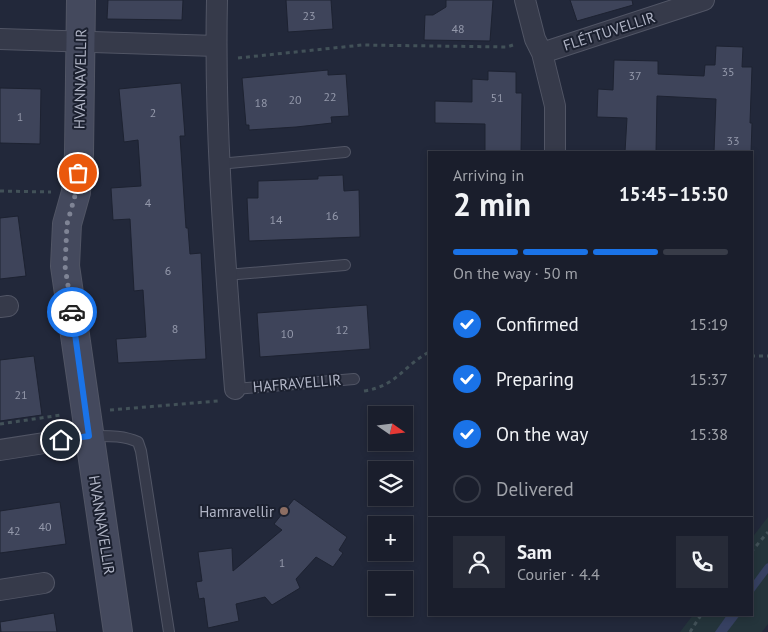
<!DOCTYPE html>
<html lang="en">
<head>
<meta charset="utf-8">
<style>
  :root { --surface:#1a1e2c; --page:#272b38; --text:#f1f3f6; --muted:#9fa2a9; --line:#383c48; --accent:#1a73e8 }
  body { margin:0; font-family:"PT Sans",sans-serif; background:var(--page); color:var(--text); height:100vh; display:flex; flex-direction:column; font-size:19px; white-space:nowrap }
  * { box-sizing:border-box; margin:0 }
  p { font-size:16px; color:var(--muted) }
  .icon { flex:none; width:28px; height:28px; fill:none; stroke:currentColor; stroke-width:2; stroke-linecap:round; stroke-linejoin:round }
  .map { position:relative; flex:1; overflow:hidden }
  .side { position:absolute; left:428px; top:151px; width:325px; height:465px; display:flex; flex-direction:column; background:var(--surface); border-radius:0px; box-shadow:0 2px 8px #0003,0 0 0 1px var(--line) }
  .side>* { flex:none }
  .needle { width:32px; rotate:104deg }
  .controls { position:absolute; left:368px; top:406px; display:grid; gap:10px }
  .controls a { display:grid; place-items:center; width:45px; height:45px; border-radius:0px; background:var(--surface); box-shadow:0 2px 8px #0003,0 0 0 1px var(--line); font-size:25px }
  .pin { position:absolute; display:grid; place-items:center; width:42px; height:42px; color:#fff; margin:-21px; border:2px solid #fff; border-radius:50%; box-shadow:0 1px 5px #0007 }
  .courier { position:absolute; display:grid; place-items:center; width:50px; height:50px; margin:-25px; border:4px solid #1a73e8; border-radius:50%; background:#fff; color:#222; box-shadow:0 1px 6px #0007 }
  .head em { font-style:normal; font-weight:700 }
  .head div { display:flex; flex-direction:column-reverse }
  .head { display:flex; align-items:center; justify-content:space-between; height:85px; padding:0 25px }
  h1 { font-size:32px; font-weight:700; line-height:38px }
  .bar { display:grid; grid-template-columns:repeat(4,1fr); gap:8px 5px; align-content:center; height:60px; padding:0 25px }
  .bar i { height:6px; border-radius:4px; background:var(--line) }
  .bar .current { background:var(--accent) }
  .bar p { grid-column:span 4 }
  .line { display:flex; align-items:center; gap:12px; padding:0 25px; border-top:1px solid var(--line) }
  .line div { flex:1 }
  .round { display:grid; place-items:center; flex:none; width:52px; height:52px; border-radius:0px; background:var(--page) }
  ol { padding:0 25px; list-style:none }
  li { display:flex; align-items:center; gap:15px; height:55px }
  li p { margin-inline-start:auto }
  li .icon { padding:5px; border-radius:50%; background:var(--accent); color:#fff; stroke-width:4 }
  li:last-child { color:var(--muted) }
  li i { width:28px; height:28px; border:2px solid var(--line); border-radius:50% }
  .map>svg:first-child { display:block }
</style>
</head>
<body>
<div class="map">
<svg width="768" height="632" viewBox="0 0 768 632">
  <rect width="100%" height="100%" fill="#22283a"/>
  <!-- green -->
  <path fill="#24343b" d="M768 517V624L762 632H680L693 615H751V539Z"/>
  <!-- water -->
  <path fill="#364061" d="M727 615H740L727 632H715Z"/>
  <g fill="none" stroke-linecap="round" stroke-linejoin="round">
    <!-- stream -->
    <path stroke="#364061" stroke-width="7" d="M751 590 768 567"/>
  </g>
  <!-- building -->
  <path fill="#3e445a" stroke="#1d2231" d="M108 0H183L182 20 107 19Z
    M286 0H331L333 29 288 32Z
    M446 0H493L490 41 424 40 425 15H433L446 7Z
    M570 0H632L633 5 577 21Z
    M716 46 743 47 742 67H752L750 123H752L751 152H714L716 99 657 96 656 152H625L627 118 597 117 598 89 613 90 614 60 658 61V74L704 76 705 65H715Z
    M328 70V75L346 74 349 116 331 117 332 123 296 127 249 130V125H246L242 78Z
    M488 71 516 72V93H522L521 152H485V124L435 123V101L472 102V79L488 80Z
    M181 83 185 136H180L186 228H188L190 254 201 253 206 359 118 363 116 339 146 337 143 290 134 291 130 219 113 220 111 188 141 186 138 140 124 142 119 89Z
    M0 88 41 89 40 144 0 143Z
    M343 175 344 191 359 190 360 237 249 241 247 198H258V181L318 179V176Z
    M18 216 26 276 0 279V218Z
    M367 305 370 349 260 357 257 313Z
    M34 356 42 415 0 421V360Z
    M294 499 347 537 339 550 343 553 333 567 316 557 296 579 300 588 272 605 265 597 236 604 239 621 208 628 204 598 199 599 196 582 202 581 198 552 232 548 233 571 282 530 274 524Z
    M60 502 66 544 0 553V511Z
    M54 613 57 632H1L0 622Z"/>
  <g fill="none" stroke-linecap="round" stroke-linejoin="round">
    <defs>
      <path id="lane" d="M219 164 345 152
        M226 275 345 265
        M235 389 354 379
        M90 436C107 436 123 435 138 442L141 451 169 632"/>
      <path id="street" d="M217 0C214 130 225 259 235 389
        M525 0 535 39 542 53 555 106V152
        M0 39 216 46
        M542 53 704 0
        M0 307 8 306
        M0 450 89 436
        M0 590 44 583"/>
      <path id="secondary" d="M81 0 79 154 76 192 67 224 65 266 118 632"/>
    </defs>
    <!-- lane casing -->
    <use href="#lane" stroke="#515565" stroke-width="12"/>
    <!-- street casing -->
    <use href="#street" stroke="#515565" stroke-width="22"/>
    <!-- secondary casing -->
    <use href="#secondary" stroke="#515565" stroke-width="30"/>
    <!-- path -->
    <path stroke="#425158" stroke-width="3" stroke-dasharray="4 4" stroke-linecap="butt" d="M238 58 362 45 507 47 516 44
      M0 191 51 192
      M751 356H768
      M364 391C397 386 403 366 429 352
      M110 410 218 401
      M0 424 61 415
      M751 552 768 532
      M690 632 701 615"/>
    <!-- lane -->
    <use href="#lane" stroke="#363a4a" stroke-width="10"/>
    <!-- street -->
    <use href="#street" stroke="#363a4a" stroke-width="20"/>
    <!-- secondary -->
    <use href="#secondary" stroke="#44495d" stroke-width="28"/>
  </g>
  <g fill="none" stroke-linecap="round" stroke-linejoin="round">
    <!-- done -->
    <path stroke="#7f8495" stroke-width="5" stroke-dasharray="0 9" d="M72 312 65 266 67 224 76 192 78 173"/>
    <!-- route -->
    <path stroke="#1a73e8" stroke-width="6" d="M61 440 89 436 72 312"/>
  </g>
  <!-- markers -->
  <circle fill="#8d6e63" stroke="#1b202f" stroke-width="2" cx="284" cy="511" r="5"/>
  <g text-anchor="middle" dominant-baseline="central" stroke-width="4" stroke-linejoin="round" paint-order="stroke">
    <!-- number labels -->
    <g font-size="12" fill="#9499ab">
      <text x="309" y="15">23</text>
      <text x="458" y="28">48</text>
      <text x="728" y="71">35</text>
      <text x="635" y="75">37</text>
      <text x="330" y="96">22</text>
      <text x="497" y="97">51</text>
      <text x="295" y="99">20</text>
      <text x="261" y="102">18</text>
      <text x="153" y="112">2</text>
      <text x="20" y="116">1</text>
      <text x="733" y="140">33</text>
      <text x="148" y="202">4</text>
      <text x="332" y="215">16</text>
      <text x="276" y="219">14</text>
      <text x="168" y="270">6</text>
      <text x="175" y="328">8</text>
      <text x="342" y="329">12</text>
      <text x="287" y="333">10</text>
      <text x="21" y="394">21</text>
      <text x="45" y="526">40</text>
      <text x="14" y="530">42</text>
      <text x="282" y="562">1</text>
    </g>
    <!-- street labels -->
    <g font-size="15" fill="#b1b5c6" stroke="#1b202f">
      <text transform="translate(609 31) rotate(-18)">FLÉTTUVELLIR</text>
      <text transform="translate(80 79) rotate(-89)">HVANNAVELLIR</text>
      <text transform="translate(297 383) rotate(-5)">HAFRAVELLIR</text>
      <text transform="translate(102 525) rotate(81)">HVANNAVELLIR</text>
    </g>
    <!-- poi labels -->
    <g font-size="15" fill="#b1b5c6" stroke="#1b202f" text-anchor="end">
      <text x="274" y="511">Hamravellir</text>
    </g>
  </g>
</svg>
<div class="controls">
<a><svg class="needle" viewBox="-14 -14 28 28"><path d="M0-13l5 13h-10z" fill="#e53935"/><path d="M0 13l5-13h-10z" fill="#9fa2a9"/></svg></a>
<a><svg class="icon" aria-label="layers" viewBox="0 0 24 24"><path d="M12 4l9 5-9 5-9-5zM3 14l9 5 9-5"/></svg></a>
<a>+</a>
<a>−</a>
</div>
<div class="pin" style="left:78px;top:173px;background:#ea580c"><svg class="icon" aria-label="bag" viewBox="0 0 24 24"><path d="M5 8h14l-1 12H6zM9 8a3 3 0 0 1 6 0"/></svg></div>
<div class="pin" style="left:61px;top:440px;background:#1f2937"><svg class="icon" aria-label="home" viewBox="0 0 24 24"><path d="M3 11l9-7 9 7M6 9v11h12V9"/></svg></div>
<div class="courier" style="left:72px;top:312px"><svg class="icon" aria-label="car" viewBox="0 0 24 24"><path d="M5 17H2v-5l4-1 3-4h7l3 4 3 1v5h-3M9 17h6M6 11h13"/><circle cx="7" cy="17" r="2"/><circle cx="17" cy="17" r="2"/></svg></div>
<section class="side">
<div class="head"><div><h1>2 min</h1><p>Arriving in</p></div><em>15:45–15:50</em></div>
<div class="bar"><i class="current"></i><i class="current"></i><i class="current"></i><i></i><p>On the way · 50 m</p></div>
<ol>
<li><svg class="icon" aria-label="check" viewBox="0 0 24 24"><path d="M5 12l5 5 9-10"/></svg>Confirmed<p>15:19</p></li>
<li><svg class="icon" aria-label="check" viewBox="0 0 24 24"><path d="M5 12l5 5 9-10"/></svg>Preparing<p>15:37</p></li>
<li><svg class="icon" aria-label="check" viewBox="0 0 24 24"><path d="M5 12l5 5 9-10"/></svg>On the way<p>15:38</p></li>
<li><i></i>Delivered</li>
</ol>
<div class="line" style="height:90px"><a class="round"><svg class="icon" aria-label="person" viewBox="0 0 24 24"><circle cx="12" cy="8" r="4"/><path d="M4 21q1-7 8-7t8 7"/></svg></a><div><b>Sam</b><p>Courier · 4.4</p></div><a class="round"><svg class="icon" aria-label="phone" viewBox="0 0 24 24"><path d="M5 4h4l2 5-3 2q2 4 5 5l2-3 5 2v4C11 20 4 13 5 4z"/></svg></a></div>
</section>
</div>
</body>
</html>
